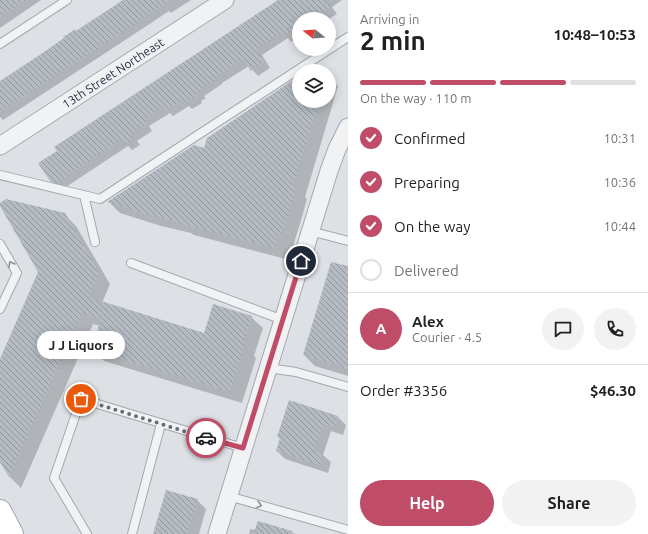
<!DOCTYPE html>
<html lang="en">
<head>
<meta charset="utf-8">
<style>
  :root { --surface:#fff; --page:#f2f2f2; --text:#202124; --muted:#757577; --line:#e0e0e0; --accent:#c04d67 }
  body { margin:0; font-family:Ubuntu,sans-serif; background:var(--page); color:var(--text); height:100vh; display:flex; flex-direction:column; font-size:15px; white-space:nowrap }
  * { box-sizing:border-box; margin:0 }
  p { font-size:13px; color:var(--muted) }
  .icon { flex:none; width:22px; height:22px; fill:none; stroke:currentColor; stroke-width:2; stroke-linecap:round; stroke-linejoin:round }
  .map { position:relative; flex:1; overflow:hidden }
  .panel { display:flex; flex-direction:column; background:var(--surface); width:300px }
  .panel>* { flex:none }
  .needle { width:26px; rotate:287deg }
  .controls { position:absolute; left:292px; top:12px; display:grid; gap:8px }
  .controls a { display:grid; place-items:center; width:44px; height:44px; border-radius:50%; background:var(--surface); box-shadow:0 2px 10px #0003; font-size:20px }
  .pin { position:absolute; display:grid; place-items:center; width:34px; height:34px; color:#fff; margin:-17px; border:2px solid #fff; border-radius:50%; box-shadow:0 1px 4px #0007 }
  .courier { position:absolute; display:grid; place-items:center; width:40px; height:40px; margin:-20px; border:3px solid #c04d67; border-radius:50%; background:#fff; color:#222; box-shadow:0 1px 5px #0007 }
  .bubble { position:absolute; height:28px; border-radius:14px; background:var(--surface); box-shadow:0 2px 10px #0003; font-size:13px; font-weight:600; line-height:28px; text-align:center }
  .summary em { font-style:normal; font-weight:600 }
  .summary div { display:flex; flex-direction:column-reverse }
  .summary { display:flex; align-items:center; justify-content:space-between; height:68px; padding:0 12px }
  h1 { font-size:26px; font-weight:600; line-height:30px }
  .bar { display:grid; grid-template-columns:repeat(4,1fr); gap:6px 4px; align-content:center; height:48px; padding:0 12px }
  .bar i { height:5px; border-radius:3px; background:var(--line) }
  .bar .current { background:var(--accent) }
  .bar p { grid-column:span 4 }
  .line { display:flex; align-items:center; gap:10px; padding:0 12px; border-top:1px solid var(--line) }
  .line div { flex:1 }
  .round { display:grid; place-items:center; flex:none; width:42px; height:42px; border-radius:21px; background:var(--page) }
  ol { padding:0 12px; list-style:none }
  li { display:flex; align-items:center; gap:12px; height:44px }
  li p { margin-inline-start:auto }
  li .icon { padding:4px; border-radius:50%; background:var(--accent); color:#fff; stroke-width:4 }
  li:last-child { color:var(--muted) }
  li i { width:22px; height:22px; border:2px solid var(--line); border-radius:50% }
  .cta { display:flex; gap:8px; margin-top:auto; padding:8px 12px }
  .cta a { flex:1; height:46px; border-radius:24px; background:var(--accent); color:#fff; font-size:16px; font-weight:600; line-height:46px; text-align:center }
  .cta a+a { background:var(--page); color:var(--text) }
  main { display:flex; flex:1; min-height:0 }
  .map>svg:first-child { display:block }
</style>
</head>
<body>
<main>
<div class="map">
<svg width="348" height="534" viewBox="0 0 348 534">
  <defs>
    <pattern id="building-back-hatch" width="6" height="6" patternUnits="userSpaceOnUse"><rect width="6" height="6" fill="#b5bbc2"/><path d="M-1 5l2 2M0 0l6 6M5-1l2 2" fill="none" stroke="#93989f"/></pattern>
  </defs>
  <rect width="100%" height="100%" fill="#dde1e6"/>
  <!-- shadow -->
  <path fill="#0003" d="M0 0H41L0 28Z
    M124 0H191L171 13 169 11 142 29 3 120 0 117V82L76 31Z
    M280 0H342L332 7 337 14 329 19H299V28H298L299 31V36L291 42 288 38 262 55 270 68 258 76 249 66 222 83V84L204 96 206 98 201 101 202 103 192 109 189 106 173 116 170 113 149 126 152 131 137 141 140 145 132 150 128 146 63 189 57 187 51 181Z
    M299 77V101H329V77L338 86 305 197 307 199 300 224 293 246H290L286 259 194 235 191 233 161 226 120 213 109 202 204 149Z
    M0 204 64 214 76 226 110 284 102 303 205 334 251 317 263 328 254 356 256 358 242 403 104 361 93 350 100 326 93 324 21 488 10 477 0 460V362L39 272Z
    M348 267V376L315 366 304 355Z
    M338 417 346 425 343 435 331 431 323 455 331 462 328 473 285 459 277 451 281 439 278 437Z
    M197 500 206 509 199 534H154Z
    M258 522 296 534H249L250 529 256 530Z"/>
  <!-- building -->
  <path fill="url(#building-back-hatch)" d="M0 0H26L0 17Z
    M123 0H171L0 112V81L44 52 64 38 63 37 68 34 75 29 76 31Z
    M278 0H326L331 7 320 14 323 19H290L296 28 284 36 282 32 256 49 264 61 251 71 243 59 216 77 217 78 199 90 200 92 195 95 196 96 185 104 182 100 166 110 163 106 144 119 147 124 131 134 134 139 125 144 122 139 56 183 50 181 38 163 57 151 54 147Z
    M299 76V101H319L293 186 296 187 289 212 282 235H278L274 248 181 224V222L149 215 107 202 194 145 204 148 207 138Z
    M6 199 65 213 99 272 88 297 204 333 213 304 252 316 243 345H245L230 392 91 350 101 319 82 313 9 477 0 462V359L38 272 0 206V203Z
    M331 262 348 266V369L303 355Z
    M289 400 338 416 335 427 323 424 314 451 323 453 320 465 276 451 280 438 277 437Z
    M166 490 198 499 187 534H153Z
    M258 521 292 531V534H253Z"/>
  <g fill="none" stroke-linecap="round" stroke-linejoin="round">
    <defs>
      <path id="lane" d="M0 44 67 0
        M0 175 100 199 348 37
        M84 195 95 242
        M310 231 348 241
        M0 244 17 273 0 309
        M131 263 283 320
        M268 368 296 372 348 387
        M228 496 348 530
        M87 534 54 478 81 399 243 448
        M132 534 161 424"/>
      <path id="street" d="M0 146 225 0
        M217 534 329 171 337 149 348 127"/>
      <path id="primary" d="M0 511 12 534"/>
    </defs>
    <!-- lane casing -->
    <use href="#lane" stroke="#a3a8af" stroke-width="10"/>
    <!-- street casing -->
    <use href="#street" stroke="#a3a8af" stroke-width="19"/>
    <!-- primary casing -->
    <use href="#primary" stroke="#9ea7b0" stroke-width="24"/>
    <!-- lane -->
    <use href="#lane" stroke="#f0f2f4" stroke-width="8"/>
    <!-- street -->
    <use href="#street" stroke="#f0f2f4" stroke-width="17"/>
    <!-- primary -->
    <use href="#primary" stroke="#fff" stroke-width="22"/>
  </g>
  <!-- one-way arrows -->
  <defs><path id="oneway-chevron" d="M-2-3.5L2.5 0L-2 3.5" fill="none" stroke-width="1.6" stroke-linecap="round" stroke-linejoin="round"/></defs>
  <g stroke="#8c9198">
    <use href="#oneway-chevron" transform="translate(11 264) rotate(-120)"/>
    <use href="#oneway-chevron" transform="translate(259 505) rotate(15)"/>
  </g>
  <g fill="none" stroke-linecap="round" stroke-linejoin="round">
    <!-- done -->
    <path stroke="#676e77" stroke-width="4" stroke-dasharray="0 7.2" d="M81 399 206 438"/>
    <!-- route -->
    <path stroke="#c04d67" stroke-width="5" d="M206 438 243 448 301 261"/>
  </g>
  <g text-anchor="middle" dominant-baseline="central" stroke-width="4" stroke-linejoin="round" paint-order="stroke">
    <!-- street labels -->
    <g font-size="12" fill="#28303b" stroke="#edf0f4">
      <text transform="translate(113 73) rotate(-33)">13th Street Northeast</text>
    </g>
  </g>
</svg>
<div class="controls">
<a><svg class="needle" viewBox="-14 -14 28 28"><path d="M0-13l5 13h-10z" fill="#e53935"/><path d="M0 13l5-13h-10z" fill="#757577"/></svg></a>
<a><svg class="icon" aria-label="layers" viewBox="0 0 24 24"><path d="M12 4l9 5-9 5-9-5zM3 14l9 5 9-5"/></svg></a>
</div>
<div class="pin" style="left:81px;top:399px;background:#ea580c"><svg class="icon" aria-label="bag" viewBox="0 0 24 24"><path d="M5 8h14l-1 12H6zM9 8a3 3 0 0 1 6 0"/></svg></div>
<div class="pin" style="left:301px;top:261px;background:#1f2937"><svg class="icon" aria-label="home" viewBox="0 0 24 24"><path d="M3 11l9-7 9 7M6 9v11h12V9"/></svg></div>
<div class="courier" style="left:206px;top:438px"><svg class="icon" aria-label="car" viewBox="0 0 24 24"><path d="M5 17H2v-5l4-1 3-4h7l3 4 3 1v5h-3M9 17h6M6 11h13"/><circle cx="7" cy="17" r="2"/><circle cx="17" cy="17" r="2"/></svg></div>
<div class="bubble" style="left:37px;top:331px;width:88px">J J Liquors</div>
</div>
<section class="panel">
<div class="summary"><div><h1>2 min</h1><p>Arriving in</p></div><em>10:48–10:53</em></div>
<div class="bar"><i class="current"></i><i class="current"></i><i class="current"></i><i></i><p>On the way · 110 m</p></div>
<ol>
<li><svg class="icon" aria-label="check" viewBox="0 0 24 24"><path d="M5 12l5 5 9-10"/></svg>Confirmed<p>10:31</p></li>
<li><svg class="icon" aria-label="check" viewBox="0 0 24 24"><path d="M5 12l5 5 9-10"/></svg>Preparing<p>10:36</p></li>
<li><svg class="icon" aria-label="check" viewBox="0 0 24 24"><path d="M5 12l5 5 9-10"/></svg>On the way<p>10:44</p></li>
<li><i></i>Delivered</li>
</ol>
<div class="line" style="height:72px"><b class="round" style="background:var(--accent);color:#fff">A</b><div><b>Alex</b><p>Courier · 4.5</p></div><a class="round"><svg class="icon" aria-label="chat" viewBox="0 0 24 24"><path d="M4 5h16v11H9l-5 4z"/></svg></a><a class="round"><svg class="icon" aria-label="phone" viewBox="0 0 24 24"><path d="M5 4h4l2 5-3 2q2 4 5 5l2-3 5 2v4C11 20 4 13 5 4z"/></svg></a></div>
<div class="line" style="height:52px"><div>Order #3356</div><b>$46.30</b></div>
<div class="cta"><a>Help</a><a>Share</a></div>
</section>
</main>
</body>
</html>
